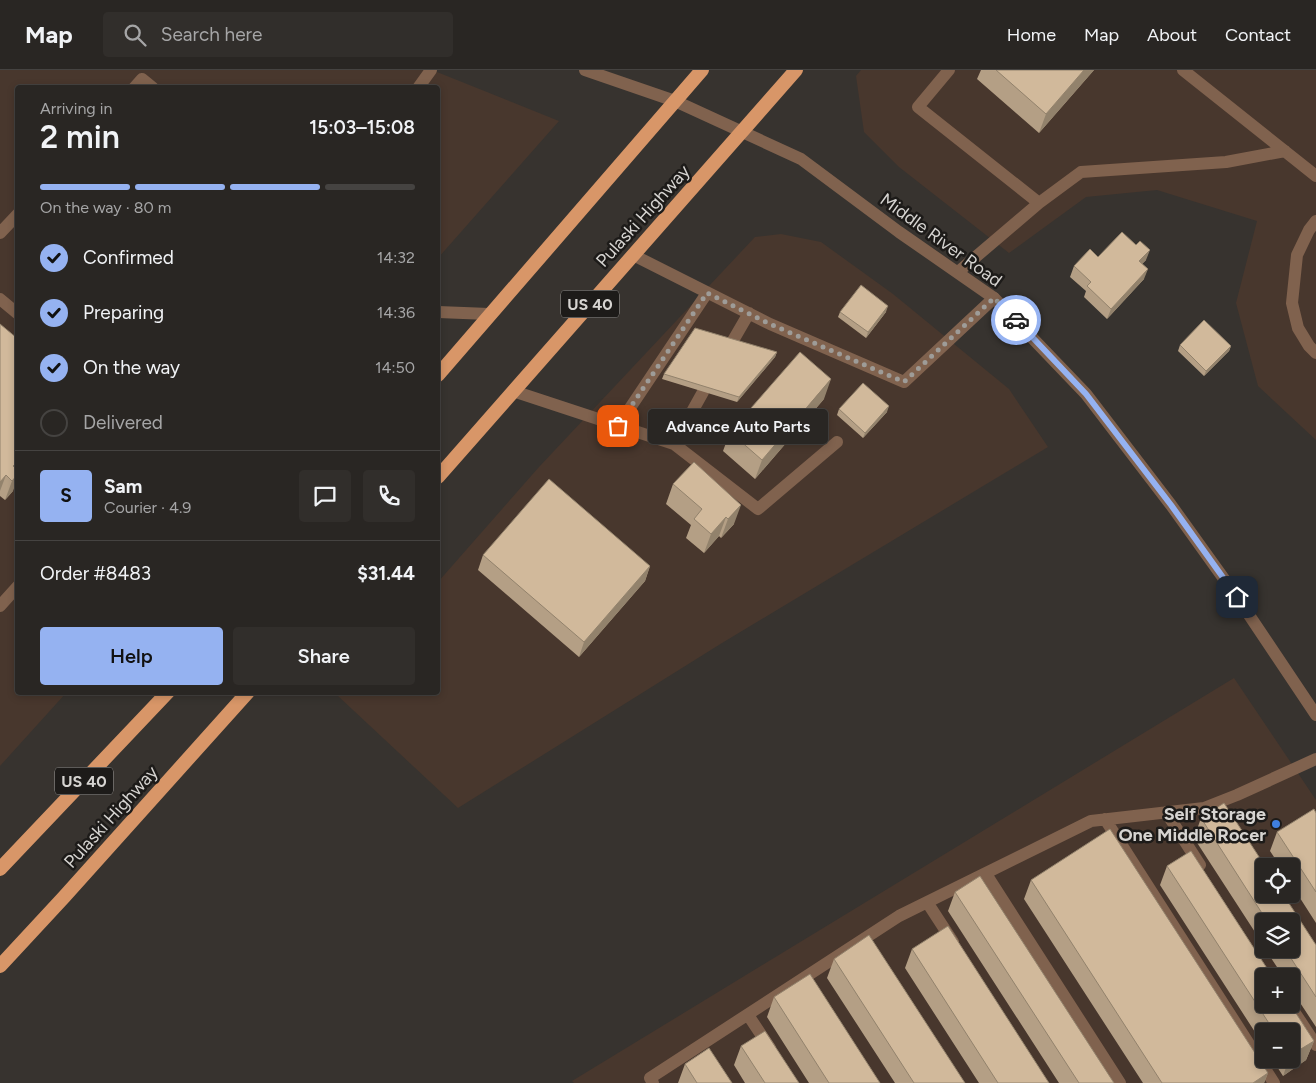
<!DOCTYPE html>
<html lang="en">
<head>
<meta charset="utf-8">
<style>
  :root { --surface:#292623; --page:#312e2b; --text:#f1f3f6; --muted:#a5a5a6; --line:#454341; --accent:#95b2f1 }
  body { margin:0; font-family:Figtree,sans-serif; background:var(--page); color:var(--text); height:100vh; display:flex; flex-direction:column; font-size:19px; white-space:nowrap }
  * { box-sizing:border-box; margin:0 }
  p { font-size:16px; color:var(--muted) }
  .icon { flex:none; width:28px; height:28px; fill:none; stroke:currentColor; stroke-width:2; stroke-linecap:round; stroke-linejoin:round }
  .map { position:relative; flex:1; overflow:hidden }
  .side { position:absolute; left:15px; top:15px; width:425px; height:610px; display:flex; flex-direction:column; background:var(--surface); border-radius:5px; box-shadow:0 2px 8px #0003,0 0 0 1px var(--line) }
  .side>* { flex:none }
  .fabs { position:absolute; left:1255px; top:788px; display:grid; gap:10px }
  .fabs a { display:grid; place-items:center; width:45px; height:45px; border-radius:5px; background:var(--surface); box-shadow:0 2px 8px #0003,0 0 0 1px var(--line); font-size:25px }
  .pin { position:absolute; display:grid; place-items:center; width:42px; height:42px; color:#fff; margin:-21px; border-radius:10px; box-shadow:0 2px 8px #0006 }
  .courier { position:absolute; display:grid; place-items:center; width:50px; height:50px; margin:-25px; border:4px solid #95b2f1; border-radius:50%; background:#fff; color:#222; box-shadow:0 1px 6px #0007 }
  .bubble { position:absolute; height:35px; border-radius:5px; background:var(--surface); box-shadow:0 2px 8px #0003,0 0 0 1px var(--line); font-size:16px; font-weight:600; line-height:35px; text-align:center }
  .headline em { font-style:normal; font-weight:600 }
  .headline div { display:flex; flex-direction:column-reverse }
  .headline { display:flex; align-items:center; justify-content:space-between; height:85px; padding:0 25px }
  h1 { font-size:32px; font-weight:600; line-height:38px }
  .bar { display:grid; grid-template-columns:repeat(4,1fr); gap:8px 5px; align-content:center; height:60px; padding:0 25px }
  .bar i { height:6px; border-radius:4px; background:var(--line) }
  .bar .selected { background:var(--accent) }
  .bar p { grid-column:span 4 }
  .line { display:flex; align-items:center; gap:12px; padding:0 25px; border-top:1px solid var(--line) }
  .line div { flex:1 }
  .round { display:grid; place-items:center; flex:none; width:52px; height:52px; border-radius:5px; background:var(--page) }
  ol { padding:0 25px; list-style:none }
  li { display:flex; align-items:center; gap:15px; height:55px }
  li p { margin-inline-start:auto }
  li .icon { padding:5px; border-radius:50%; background:var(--accent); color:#111; stroke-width:4 }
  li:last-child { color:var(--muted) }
  li i { width:28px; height:28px; border:2px solid var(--line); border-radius:50% }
  .primary-button { display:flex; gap:10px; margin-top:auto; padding:10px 25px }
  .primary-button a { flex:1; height:58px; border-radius:5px; background:var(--accent); color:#111; font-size:20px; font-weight:600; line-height:58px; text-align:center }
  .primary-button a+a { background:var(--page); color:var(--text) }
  header { display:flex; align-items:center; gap:30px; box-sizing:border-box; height:70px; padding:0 25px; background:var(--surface); border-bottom:1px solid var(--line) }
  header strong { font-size:24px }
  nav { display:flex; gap:28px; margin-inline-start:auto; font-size:18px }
  .search { width:350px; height:45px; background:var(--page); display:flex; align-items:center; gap:12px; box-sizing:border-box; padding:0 18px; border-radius:5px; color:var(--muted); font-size:19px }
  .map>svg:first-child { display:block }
</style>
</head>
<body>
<header>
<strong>Map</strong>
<div class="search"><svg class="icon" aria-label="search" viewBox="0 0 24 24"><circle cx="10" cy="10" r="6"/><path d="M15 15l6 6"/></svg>Search here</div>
<nav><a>Home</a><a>Map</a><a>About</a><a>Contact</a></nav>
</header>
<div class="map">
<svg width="1316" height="1013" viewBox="0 0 1316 1013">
  <rect width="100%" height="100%" fill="#37332f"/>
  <!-- commercial -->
  <path fill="#48372d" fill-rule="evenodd" d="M0 0H432L559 51 438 188V18H18V622L66 623 0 696Z
    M861 0H1316V370L1258 316 1236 233 1257 151 1157 120 1086 127 1009 183 899 97 864 62 856 6Z
    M781 164 821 172 893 224 1009 319 1048 377 722 573 458 738 338 626 341 622H438V512L539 397 755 167Z
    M1234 608 1316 730V1013H574L572 1011ZM1264 796H1291V824H1264ZM1264 851H1291V879H1264ZM1264 906H1291V934H1264ZM1264 961H1291V989H1264Z"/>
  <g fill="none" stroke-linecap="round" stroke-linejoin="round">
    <!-- service -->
    <path stroke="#80624e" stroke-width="12" d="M949 0 918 37 1039 133
      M1183 0 1316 106
      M134 18 142 9 153 18
      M418 18 431 0
      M1316 151 1309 160 1297 185 1292 233 1298 258 1309 276 1316 283
      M0 163 18 144
      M633 185 770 254 904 312 994 228
      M958 202 1039 133 1081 102 1226 92 1285 81
      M0 229 18 244
      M438 242 489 244
      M731 274 749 243
      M513 321 674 374 758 439 837 372
      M618 356 707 223
      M674 374 703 322
      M0 536 18 516
      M1166 742 1200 795
      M1105 749 1274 1013
      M986 804 1120 1013
      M927 832 953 872
      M1289 934 1316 975
      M748 945 770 978
      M653 1013 650 1008 899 846 1091 751 1204 738 1237 725 1316 689"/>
    <!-- tertiary -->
    <path stroke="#80624e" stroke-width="12" d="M585 0 675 31 801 89 899 162 994 228 1086 324 1171 435 1237 527 1316 645"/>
    <!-- trunk -->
    <path stroke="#d89668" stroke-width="14" d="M438 305 702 0
      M438 407 796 0
      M0 799 168 622
      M0 896 64 827 248 622"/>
  </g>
  <!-- wall -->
  <path fill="#b49f85" d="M981 0H1094L1039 63 977 9Z
    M1098 187 1146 190 1142 194 1144 209 1107 249 1084 227 1086 221 1070 207 1074 196Z
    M840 242H886L866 268 838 247Z
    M0 254 13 421 5 430 0 426Z
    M1180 275 1231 276 1229 281 1204 306 1178 281Z
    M777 282 775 287 737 332 662 309 664 304Z
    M824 329 755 409 723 381 730 362Z
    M839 339 887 342 863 368 837 345Z
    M694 392 734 454 721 468 719 466 704 483 686 468 691 455 666 434 673 414Z
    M483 485 650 496 645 511 579 587 478 500Z
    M1316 743V853L1291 814V796H1280L1270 781 1277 762Z
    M1201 748 1316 875V957L1291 919V906H1283L1265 879H1291V851H1264V876L1194 768Z
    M1191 781 1272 906H1264V934H1290L1314 971 1306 990 1283 1006 1272 989H1291V961H1264V976L1160 815 1167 796Z
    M1031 810 1268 1003 1264 1013H1143L1024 829Z
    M955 822 1114 1013H1059L948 841Z
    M912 879 1049 1013H979L905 898Z
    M834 889 965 1013H895L827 908Z
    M774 927 880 1013H809L767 947Z
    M741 976 799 1013H745L734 995Z
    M685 994 732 1013H678Z"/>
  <!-- shaded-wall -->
  <path fill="#92826c" d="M1084 0H1094L1039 63 1046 44Z
    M1150 180 1146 190 1135 201 1139 191Z
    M1148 199 1144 209 1107 249 1111 239Z
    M888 236 886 242 866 268 868 262Z
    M1231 276 1229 281 1204 306 1206 301Z
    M777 282 775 287 737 332 739 327Z
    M831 309 824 329 755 409 762 390Z
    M889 336 887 342 863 368 865 363Z
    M18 391V403L13 396Z
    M18 404V408L13 421 5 430 12 411Z
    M6 405 0 421V412Z
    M741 435 734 454 721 468 728 449Z
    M726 447 719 466 704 483 711 464Z
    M650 496 645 511 579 587 584 572Z
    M1314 971 1306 990 1283 1006 1289 989H1291V985Z
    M1268 1003 1264 1013H1253Z"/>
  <!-- building -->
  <path fill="#d1b99b" stroke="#92826c" d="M996 0H1084L1046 44Z
    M1122 162 1136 175 1140 171 1150 180 1139 191 1148 199 1111 239 1087 216 1091 212 1074 196 1090 179 1098 187Z
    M861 215 888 236 868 262 840 242Z
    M1204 250 1231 276 1206 301 1180 275Z
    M0 254 18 269V361L15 363 18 365V391L13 396 18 400V404L12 411 6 405 0 412Z
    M695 258 777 282 739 327 664 304Z
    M800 282 831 309 762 390 730 362Z
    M863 313 889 336 865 363 839 339Z
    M694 392 741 435 728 449 726 447 711 464 694 449 702 439 673 414Z
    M549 409 650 496 584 572 483 485Z
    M1224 733 1265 796H1264V824H1283L1316 875V927L1285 879H1291V851H1267L1201 748Z
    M1314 739 1316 743V822L1277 762Z
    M1110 759 1268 1003 1253 1013H1162L1031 810Z
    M1191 781 1272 906H1264V934H1290L1314 971 1291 985V961H1274L1167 796Z
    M980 806 1114 1013H1079L955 822Z
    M948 856 1049 1013H998L912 879Z
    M869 865 965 1013H914L834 889Z
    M810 904 880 1013H829L774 927Z
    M765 961 799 1013H765L741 976Z
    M709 978 732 1013H697L685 994Z"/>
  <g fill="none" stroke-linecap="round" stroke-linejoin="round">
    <!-- done -->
    <path stroke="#9e9c98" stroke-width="5" stroke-dasharray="0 9" d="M618 356 707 223 770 254 904 312 994 228 1016 250"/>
    <!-- route -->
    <path stroke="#95b2f1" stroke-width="6" d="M1016 250 1086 324 1171 435 1237 527"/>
  </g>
  <!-- markers -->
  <circle fill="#3f7fe0" stroke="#1d1b19" stroke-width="2" cx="1276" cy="754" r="5"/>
  <g text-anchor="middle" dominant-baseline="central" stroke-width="5" stroke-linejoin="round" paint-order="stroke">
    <!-- shield labels -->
    <g fill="#1d1b19" stroke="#9e9c9a" stroke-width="1">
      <rect x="561" y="220.5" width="58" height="27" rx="4"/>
      <rect x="55" y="697.5" width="58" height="27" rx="4"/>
    </g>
    <g font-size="16" font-weight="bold" fill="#d6d4d1">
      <text x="590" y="234">US 40</text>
      <text x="84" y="711">US 40</text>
    </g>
    <!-- street labels -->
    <g font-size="18" fill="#d6d4d1" stroke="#1d1b19">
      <text transform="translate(643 146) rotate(-48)">Pulaski Highway</text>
      <text transform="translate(941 170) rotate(36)">Middle River Road</text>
      <text transform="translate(111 747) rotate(-48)">Pulaski Highway</text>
    </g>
    <!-- poi labels -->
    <g font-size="18" font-weight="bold" fill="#d6d4d1" stroke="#1d1b19" text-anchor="end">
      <text x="1266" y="744">Self Storage<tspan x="1266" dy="21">One Middle Rocer</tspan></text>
    </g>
  </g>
</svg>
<div class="fabs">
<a><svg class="icon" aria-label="locate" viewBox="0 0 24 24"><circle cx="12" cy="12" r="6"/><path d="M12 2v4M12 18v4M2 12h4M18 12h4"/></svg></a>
<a><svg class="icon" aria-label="layers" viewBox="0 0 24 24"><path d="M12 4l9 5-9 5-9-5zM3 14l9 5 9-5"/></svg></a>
<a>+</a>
<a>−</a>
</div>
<div class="pin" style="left:618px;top:356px;background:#ea580c"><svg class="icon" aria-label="bag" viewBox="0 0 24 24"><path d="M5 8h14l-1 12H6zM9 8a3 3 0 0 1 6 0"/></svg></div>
<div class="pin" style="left:1237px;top:527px;background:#1f2937"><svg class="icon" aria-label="home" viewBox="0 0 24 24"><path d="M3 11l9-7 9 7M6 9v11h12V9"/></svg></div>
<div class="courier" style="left:1016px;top:250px"><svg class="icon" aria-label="car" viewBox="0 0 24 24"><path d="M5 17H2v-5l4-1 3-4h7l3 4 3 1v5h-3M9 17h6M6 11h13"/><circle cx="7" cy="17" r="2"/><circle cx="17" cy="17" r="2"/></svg></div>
<div class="bubble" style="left:648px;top:339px;width:180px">Advance Auto Parts</div>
<section class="side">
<div class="headline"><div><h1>2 min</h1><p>Arriving in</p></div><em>15:03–15:08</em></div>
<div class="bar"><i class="selected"></i><i class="selected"></i><i class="selected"></i><i></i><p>On the way · 80 m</p></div>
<ol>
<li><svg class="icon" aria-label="check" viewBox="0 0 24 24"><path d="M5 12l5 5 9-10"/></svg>Confirmed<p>14:32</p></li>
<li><svg class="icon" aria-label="check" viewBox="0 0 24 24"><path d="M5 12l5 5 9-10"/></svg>Preparing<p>14:36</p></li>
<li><svg class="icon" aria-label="check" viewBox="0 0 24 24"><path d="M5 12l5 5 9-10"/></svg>On the way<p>14:50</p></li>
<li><i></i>Delivered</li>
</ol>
<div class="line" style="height:90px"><b class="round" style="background:var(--accent);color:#111">S</b><div><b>Sam</b><p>Courier · 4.9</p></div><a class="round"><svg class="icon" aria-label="chat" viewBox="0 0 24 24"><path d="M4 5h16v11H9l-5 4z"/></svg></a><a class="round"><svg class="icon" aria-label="phone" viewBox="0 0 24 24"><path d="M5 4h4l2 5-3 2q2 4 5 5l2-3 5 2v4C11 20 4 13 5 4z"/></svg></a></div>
<div class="line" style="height:65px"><div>Order #8483</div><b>$31.44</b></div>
<div class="primary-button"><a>Help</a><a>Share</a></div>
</section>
</div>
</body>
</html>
